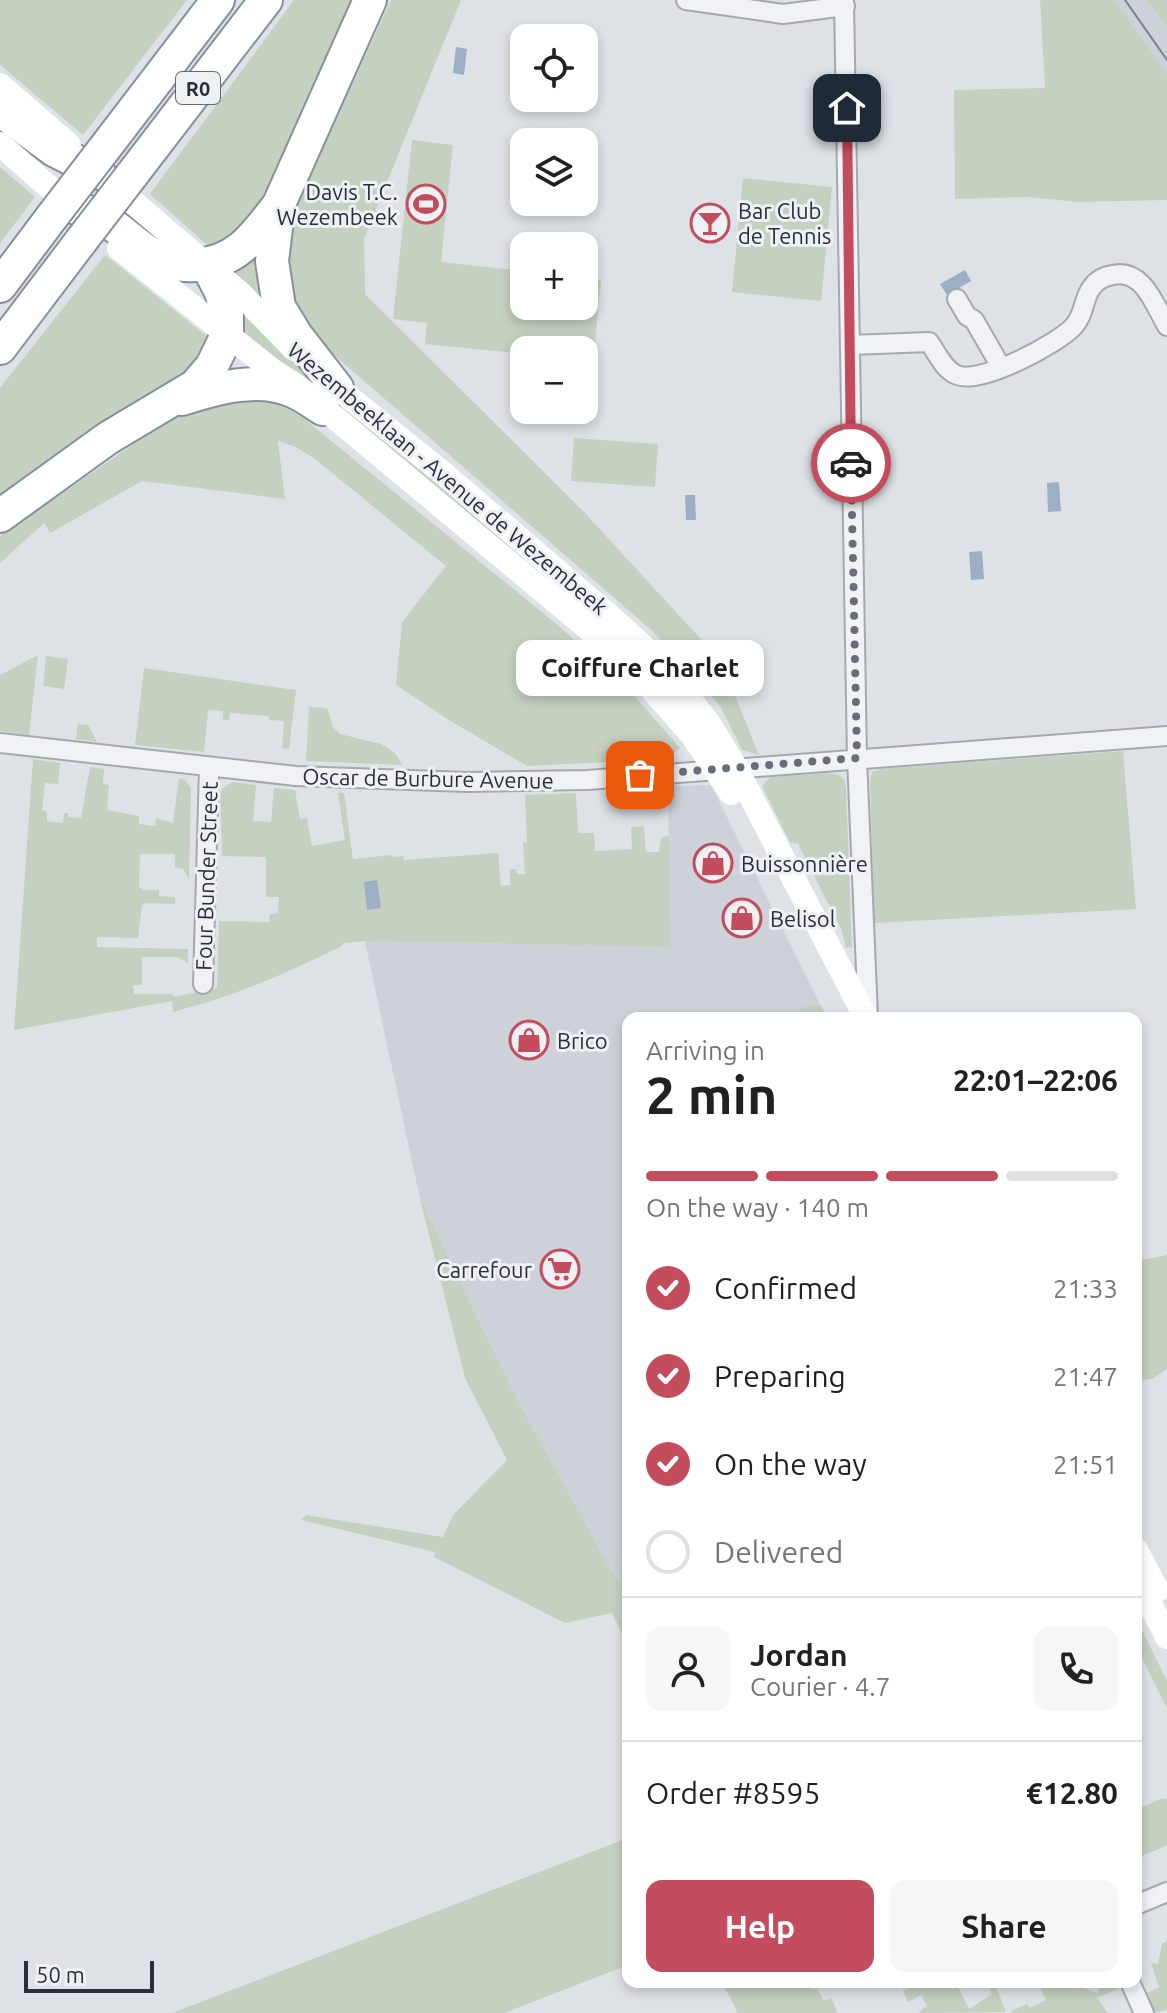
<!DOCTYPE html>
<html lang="en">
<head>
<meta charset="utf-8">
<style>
  :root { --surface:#fff; --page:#f6f6f6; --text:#202124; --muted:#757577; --line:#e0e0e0; --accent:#c34c5d }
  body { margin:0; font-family:Ubuntu,sans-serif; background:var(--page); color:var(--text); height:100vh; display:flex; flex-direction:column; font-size:30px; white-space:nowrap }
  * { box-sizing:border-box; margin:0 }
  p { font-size:26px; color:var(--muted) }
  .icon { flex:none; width:44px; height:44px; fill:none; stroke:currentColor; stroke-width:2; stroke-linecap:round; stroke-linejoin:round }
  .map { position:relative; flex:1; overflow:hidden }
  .panel { position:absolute; left:622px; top:1012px; width:520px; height:976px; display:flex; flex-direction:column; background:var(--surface); border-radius:16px; box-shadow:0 4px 12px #0003 }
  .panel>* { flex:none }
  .tools { position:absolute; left:510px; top:24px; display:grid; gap:16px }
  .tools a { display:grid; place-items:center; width:88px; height:88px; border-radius:16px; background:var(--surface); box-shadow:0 4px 12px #0003; font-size:40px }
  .scale { position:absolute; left:24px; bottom:20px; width:130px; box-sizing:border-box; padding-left:8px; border:4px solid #29303c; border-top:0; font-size:22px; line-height:28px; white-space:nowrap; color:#29303c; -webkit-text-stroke:6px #eef0f4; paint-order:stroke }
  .pin { position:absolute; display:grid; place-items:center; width:68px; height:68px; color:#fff; margin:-34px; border-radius:16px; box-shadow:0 4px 12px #0006 }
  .courier { position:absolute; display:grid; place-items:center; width:80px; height:80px; margin:-40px; border:6px solid #c34c5d; border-radius:50%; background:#fff; color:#222; box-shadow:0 2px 10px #0007 }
  .bubble { position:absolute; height:56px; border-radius:16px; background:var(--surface); box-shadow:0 4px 12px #0003; font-size:26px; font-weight:700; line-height:56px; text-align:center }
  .overview em { font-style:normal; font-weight:700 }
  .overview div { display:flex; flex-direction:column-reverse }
  .overview { display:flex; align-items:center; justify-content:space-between; height:136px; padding:0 24px }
  h1 { font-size:52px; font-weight:700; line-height:60px }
  .bar { display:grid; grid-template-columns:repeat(4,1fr); gap:12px 8px; align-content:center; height:96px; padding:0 24px }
  .bar i { height:10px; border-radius:6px; background:var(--line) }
  .bar .on { background:var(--accent) }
  .bar p { grid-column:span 4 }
  .line { display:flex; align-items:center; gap:20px; padding:0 24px; border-top:2px solid var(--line) }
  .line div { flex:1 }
  .round { display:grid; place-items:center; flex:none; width:84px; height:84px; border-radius:16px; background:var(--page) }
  ol { padding:0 24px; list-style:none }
  li { display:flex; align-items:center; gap:24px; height:88px }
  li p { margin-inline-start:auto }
  li .icon { padding:8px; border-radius:50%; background:var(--accent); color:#fff; stroke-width:4 }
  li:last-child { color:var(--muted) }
  li i { width:44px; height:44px; border:4px solid var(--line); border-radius:50% }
  .primary-button { display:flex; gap:16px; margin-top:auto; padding:16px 24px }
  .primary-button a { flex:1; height:92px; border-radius:16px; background:var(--accent); color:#fff; font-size:32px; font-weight:700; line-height:92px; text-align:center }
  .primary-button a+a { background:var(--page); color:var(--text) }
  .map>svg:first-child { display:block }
</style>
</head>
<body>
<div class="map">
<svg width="1167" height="2013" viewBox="0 0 1167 2013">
  <rect width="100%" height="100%" fill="#dee2e7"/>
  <!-- built -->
  <path fill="#cdd1d8" d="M1115 0H1147L1167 28V74Z
    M711 785 827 1018H628V1588L616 1579 518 1401 420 1199 365 941 670 947 668 786Z"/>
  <!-- green -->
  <path fill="#c4d0c0" d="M0 0H187L83 135 0 65Z
    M294 0H356L260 212 218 255 150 194Z
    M391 0H461L364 239 365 294 584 512 721 661 759 755 742 750 720 706 686 666 649 628 311 335 293 314 282 237Z
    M1040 0H1115L1167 74V200L1077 202 1029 197 955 199 954 90 1045 88Z
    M1147 0H1167V28Z
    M412 140 453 145 441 262 524 271V306H584V278L601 280 593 362 584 361V350H524V354L425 344 427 323 393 319Z
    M0 167 35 197 0 243Z
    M743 178 832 187 821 301 732 292Z
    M267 235 269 307 224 270Z
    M105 255 214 342 192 372 0 502V388Z
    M232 306 611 628 679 696 235 326Z
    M221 398 282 401 559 626 630 691 680 748 668 759 527 766 449 720 396 685 402 622 446 566 315 459 296 447 278 441 285 499 142 481 50 533 44 523 0 563V536L166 422Z
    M574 438 658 444 655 487 571 481Z
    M38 655 29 735 0 731V675Z
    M46 656 68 659 64 689 43 686Z
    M144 668 296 690 289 749 282 748 284 721 269 720V716L230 713 229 720H223V711L208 710 204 752 135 745Z
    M309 707 327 708 333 727 340 734 381 744 394 752 403 765 306 761Z
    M78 724 88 725 97 742 76 739Z
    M1123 751 1136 909 874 923 870 780 872 772 879 769Z
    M33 759 60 763 58 784 45 783 42 810 47 812V821L63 823 64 813H68V817L81 818 90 767 104 769 103 784 109 785 107 810 139 816V824L155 826 156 818 173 823 179 778 185 780 191 788 189 879 183 869 175 867V854H140L139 887 144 890H159V896L175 897V904L147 903 142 905 138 938 97 937V947L188 949V963L178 957H142V985H133L134 994H173V997L217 988 219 921 269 922 270 914 278 913 279 897H266V857L222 856 220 794 222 789 232 782 256 785 253 821 271 822 274 788 295 790 300 819 307 818 312 846 345 840 338 793H344L353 859 392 855 393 857 403 856 404 860 498 853 501 886 510 885V869H516L517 874H525L523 843 527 842 525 795 576 793 578 833H594L595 851 632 849 631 827 644 826 646 852H659L661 837 669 836 670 947 365 941 343 943 342 946C287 973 233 997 173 1012L172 1001 14 1030Z
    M828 773 839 775 845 781 846 789 852 947 846 948 842 931 798 844 790 842 762 786 770 777Z
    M814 1005 821 1006 827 1018H803L798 1010Z
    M420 1199 518 1401 616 1579 628 1588V1646L612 1613 565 1623 434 1557 435 1552 301 1520 306 1515 443 1537 453 1515 507 1460 465 1378Z
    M1167 1255V1369L1152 1379 1136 1381V1261Z
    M1136 1618 1167 1681V1708L1136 1646Z
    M1162 1798 1167 1799V1845L1136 1859V1810Z
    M628 1838V1965L504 2013H172Z
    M1167 1938V2010L1153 2013 1147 1993 1159 1987 1151 1963 1158 1964 1162 1943H1165Z
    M722 1982H807L812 1990 817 1988 824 2001 831 1998 838 2013H738Z
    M907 1982H949L952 1989 958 1987 969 2009 992 1994 987 1982H994L1006 2012 920 2013 919 2011 927 2006 921 1995 908 2002 903 1991 917 1984 908 1986Z
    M1046 1982H1068L1097 1993 1102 1982H1118L1120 1988 1097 1998 1108 2013H1012L1011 2011 1027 2004 1030 2008 1046 2000 1039 1985Z"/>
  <!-- water -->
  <path fill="#9cafc4" d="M456 47 467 49 464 75 453 73Z
    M965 270 971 281 947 295 940 284Z
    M1059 482 1061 511 1048 512 1047 483Z
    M685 495H695L696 520H686Z
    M982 551 984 579 971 580 969 552Z
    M377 880 381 908 367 910 364 882Z"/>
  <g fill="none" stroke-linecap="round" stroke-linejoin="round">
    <defs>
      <path id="minor" d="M686 0 783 14 845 6
        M844 0 857 758 868 1017
        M957 299 967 316 974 320 1001 367
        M850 345 929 342C937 353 944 370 957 375 980 385 1058 344 1074 326 1085 314 1083 298 1092 287 1097 280 1105 276 1113 275 1143 268 1155 306 1167 326
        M0 743 296 776 467 782 587 780 1167 736
        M203 984 209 768
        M1136 1905 1167 1892
        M1130 1982 1144 2013"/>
      <path id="motorway" d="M0 110 54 150 99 173
        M101 153 218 0
        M131 176 266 0
        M72 207C116 217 123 239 158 258 168 263 183 266 194 265 235 264 254 237 277 207
        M0 286 51 218
        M0 348 81 241
        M337 388 296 335 279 307 272 261 279 204 370 0
        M182 399C214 389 257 376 290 390 302 394 313 403 323 409
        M0 516 108 438 195 386 212 366 227 335V313L221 292 207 265"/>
    </defs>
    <!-- minor casing -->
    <use href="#minor" stroke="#a4a9b0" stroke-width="22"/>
    <!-- motorway casing -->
    <use href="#motorway" stroke="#878f9c" stroke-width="36"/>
    <!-- minor -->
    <use href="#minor" stroke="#f1f2f5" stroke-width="18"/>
    <!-- secondary -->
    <path stroke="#fff" stroke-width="24" d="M0 85 69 145
      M0 144 76 211
      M108 181 241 294 294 349
      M119 248 272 370 297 386 626 660 692 735 731 793
      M324 377 444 474 606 613 659 661 708 722 736 768 866 1018
      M1136 1550 1157 1590
      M1136 1577 1167 1637"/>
    <!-- motorway -->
    <use href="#motorway" stroke="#fff" stroke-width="32"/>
    <!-- tram -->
    <path stroke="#79818f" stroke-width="2" d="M1125 0 1167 60"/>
    <defs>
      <path id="motorway-bridge" d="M51 218 101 153
        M81 241 131 176"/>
    </defs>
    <!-- motorway-bridge casing -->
    <use href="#motorway-bridge" stroke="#878f9c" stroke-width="36" stroke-linecap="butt"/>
    <!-- motorway-bridge -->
    <use href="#motorway-bridge" stroke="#fff" stroke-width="32"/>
  </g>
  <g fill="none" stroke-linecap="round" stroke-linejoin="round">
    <!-- done -->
    <path stroke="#686e78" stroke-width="8" stroke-dasharray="0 14.4" d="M640 775 857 758 851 463"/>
    <!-- route -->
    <path stroke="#c34c5d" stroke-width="10" d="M847 108 851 463"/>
  </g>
  <!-- icons -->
  <defs>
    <symbol id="stadium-ring" viewBox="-11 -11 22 22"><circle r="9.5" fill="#eef0f4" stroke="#c34c5d" stroke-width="1.5"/><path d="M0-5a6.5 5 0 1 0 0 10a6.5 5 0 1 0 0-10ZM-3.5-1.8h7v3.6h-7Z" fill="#c34c5d"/></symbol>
    <symbol id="bar-ring" viewBox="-11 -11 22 22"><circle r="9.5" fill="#eef0f4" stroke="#c34c5d" stroke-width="1.5"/><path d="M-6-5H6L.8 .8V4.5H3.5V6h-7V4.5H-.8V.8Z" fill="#c34c5d"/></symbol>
    <symbol id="shop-ring" viewBox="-11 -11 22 22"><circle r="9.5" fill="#eef0f4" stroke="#c34c5d" stroke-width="1.5"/><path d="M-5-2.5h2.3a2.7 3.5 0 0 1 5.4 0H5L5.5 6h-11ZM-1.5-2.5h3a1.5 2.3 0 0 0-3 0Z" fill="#c34c5d"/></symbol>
    <symbol id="supermarket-ring" viewBox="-11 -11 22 22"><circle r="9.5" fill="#eef0f4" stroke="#c34c5d" stroke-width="1.5"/><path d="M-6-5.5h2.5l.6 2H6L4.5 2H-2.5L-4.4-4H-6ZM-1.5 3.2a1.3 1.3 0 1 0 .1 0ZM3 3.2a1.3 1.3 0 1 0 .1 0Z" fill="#c34c5d"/></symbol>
  </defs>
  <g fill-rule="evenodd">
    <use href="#stadium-ring" x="404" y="182" width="44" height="44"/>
    <use href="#bar-ring" x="688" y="201" width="44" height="44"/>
    <use href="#shop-ring" x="691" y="841" width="44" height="44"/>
    <use href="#shop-ring" x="720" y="896" width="44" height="44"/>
    <use href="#shop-ring" x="507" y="1018" width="44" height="44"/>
    <use href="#supermarket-ring" x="538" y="1247" width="44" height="44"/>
  </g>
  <g text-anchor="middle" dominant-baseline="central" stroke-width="6" stroke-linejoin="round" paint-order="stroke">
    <!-- shield labels -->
    <rect fill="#eef0f4" stroke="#646a73" stroke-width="2" x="176" y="72" width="44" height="32" rx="6"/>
    <g font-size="20" font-weight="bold" fill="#29303c">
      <text x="198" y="88">R0</text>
    </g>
    <!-- poi labels -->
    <g font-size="22" fill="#29303c" stroke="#eef0f4" text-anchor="start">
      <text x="398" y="191" text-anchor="end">Davis T.C.<tspan x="398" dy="25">Wezembeek</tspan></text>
      <text x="738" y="210">Bar Club<tspan x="738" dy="25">de Tennis</tspan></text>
      <text x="741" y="863">Buissonnière</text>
      <text x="770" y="918">Belisol</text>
      <text x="557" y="1040">Brico</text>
      <text x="532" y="1269" text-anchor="end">Carrefour</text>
    </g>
    <!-- street labels -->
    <g font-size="22" fill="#29303c" stroke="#eef0f4">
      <text transform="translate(448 478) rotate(40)">Wezembeeklaan - Avenue de Wezembeek</text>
      <text transform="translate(428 778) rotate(1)">Oscar de Burbure Avenue</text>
      <text transform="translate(206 876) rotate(-88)">Four Bunder Street</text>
    </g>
  </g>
</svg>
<div class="tools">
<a><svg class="icon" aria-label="locate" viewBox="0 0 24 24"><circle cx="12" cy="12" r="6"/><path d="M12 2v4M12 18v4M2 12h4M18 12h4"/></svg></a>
<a><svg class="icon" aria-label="layers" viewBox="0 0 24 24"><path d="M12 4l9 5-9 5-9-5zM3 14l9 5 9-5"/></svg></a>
<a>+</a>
<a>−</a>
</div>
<div class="scale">50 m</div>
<div class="pin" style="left:640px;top:775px;background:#ea580c"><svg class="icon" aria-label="bag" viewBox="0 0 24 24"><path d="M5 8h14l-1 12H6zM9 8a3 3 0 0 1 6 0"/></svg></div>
<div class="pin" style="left:847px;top:108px;background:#1f2937"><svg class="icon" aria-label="home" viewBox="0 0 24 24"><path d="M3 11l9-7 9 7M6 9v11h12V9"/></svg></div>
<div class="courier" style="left:851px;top:463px"><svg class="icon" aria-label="car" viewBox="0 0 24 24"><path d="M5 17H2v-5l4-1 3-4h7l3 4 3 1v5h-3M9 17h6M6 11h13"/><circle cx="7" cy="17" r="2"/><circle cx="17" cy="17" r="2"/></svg></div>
<div class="bubble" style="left:516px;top:640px;width:248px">Coiffure Charlet</div>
<section class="panel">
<div class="overview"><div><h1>2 min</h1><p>Arriving in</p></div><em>22:01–22:06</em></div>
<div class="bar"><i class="on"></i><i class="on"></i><i class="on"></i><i></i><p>On the way · 140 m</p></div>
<ol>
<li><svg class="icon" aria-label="check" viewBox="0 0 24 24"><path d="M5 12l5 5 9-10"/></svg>Confirmed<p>21:33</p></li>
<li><svg class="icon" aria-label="check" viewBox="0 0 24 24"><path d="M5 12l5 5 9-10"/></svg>Preparing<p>21:47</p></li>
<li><svg class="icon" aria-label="check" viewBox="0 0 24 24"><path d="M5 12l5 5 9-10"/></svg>On the way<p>21:51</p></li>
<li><i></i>Delivered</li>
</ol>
<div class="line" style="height:144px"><a class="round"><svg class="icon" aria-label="person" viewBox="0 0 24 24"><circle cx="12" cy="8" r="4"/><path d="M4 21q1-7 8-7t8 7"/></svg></a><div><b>Jordan</b><p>Courier · 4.7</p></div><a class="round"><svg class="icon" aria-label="phone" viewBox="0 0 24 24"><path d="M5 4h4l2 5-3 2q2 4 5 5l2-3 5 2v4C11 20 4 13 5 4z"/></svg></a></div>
<div class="line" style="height:104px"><div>Order #8595</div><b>€12.80</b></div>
<div class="primary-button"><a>Help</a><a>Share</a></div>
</section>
</div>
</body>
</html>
